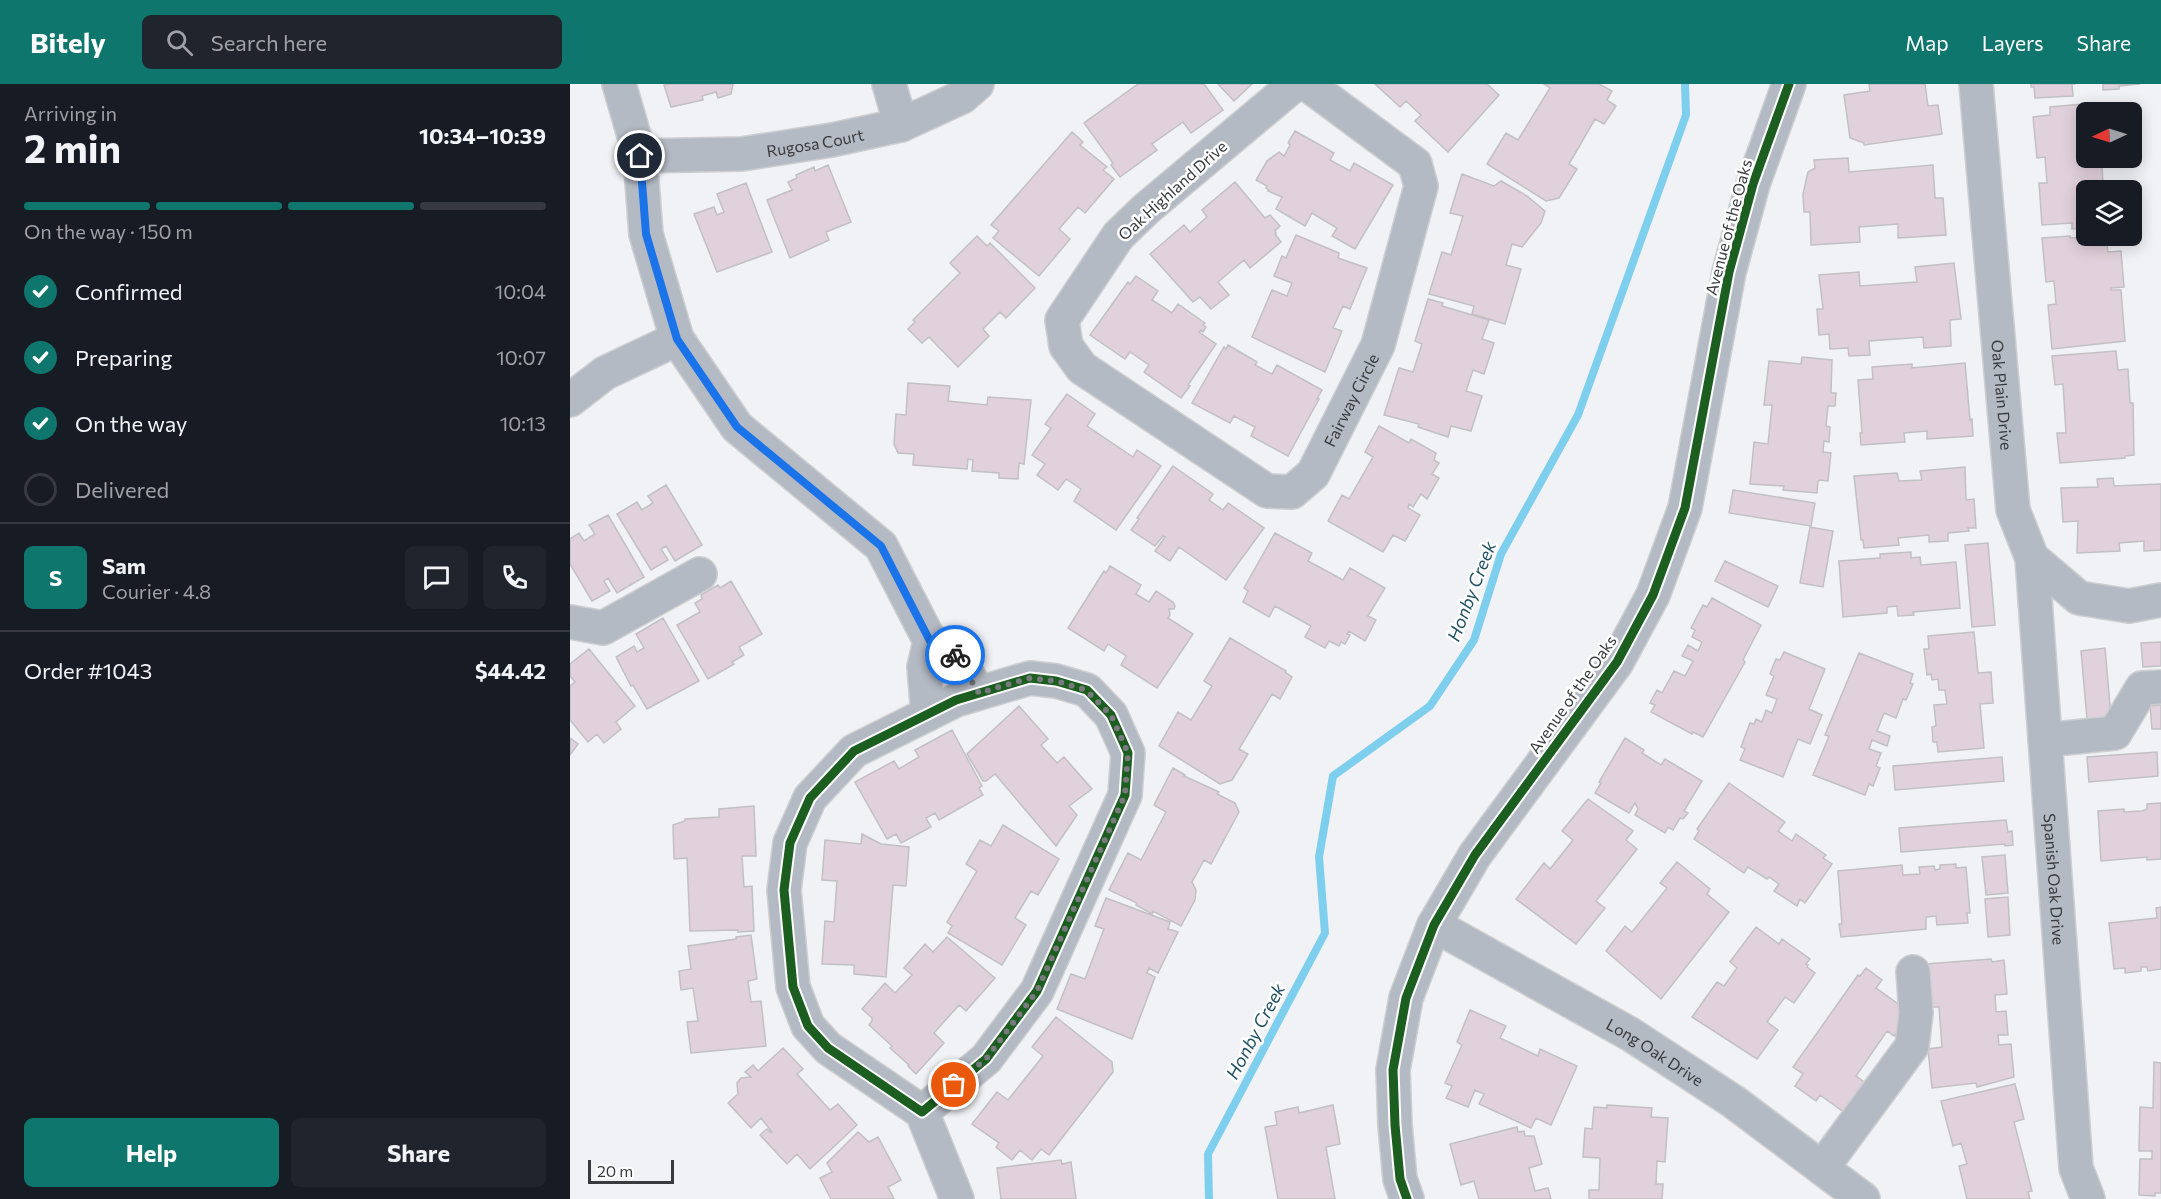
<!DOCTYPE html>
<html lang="en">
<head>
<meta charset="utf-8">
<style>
  :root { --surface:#171b24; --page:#20242c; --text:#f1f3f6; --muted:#9ea1a6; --line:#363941; --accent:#0f766e }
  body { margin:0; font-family:Commissioner,sans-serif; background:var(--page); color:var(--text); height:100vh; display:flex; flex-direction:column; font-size:22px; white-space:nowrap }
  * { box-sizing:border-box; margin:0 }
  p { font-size:20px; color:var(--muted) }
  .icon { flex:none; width:33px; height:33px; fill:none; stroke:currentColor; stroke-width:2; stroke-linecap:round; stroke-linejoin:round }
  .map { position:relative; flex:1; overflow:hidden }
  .sheet { display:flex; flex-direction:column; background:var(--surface); width:570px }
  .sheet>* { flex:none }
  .needle { width:39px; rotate:266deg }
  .controls { position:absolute; left:1506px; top:18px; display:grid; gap:12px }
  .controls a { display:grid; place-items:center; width:66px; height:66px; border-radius:9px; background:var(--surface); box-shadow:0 3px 15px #0003; font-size:30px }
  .scale { position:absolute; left:18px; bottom:15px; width:86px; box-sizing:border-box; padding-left:6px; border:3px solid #393a3d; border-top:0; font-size:16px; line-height:21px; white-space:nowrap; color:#393a3d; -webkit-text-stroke:4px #fff; paint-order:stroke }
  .pin { position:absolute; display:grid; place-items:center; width:51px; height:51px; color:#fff; margin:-26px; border:3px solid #fff; border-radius:50%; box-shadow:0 2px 6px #0007 }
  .courier { position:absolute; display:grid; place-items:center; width:60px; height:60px; margin:-30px; border:4px solid #1a73e8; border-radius:50%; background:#fff; color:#222; box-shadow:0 2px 8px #0007 }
  .overview em { font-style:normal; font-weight:700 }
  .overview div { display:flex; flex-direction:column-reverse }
  .overview { display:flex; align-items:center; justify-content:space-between; height:102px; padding:0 24px }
  h1 { font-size:39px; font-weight:700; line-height:45px }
  .bar { display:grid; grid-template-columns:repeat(4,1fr); gap:9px 6px; align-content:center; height:72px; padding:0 24px }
  .bar i { height:8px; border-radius:4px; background:var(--line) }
  .bar .active { background:var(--accent) }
  .bar p { grid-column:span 4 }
  .line { display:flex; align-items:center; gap:15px; padding:0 24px; border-top:2px solid var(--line) }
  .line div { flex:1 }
  .round { display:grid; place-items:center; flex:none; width:63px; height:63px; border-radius:9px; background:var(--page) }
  ol { padding:0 24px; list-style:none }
  li { display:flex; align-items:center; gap:18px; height:66px }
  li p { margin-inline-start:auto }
  li .icon { padding:6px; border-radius:50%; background:var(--accent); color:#fff; stroke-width:4 }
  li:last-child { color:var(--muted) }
  li i { width:33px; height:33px; border:3px solid var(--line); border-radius:50% }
  .button { display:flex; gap:12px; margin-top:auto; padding:12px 24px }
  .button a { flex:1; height:69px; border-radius:9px; background:var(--accent); color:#fff; font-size:24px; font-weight:700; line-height:69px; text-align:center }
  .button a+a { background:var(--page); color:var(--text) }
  header { display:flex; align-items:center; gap:36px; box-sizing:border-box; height:84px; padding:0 30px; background:var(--accent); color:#fff }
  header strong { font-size:28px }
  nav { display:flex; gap:33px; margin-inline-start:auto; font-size:21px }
  .search { width:420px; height:54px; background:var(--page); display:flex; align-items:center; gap:15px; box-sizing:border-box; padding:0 21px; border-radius:9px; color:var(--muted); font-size:22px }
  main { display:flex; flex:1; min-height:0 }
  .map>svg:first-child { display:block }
</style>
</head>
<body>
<header>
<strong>Bitely</strong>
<div class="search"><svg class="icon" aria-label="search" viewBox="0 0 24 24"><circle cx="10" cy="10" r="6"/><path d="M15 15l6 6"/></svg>Search here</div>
<nav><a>Map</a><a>Layers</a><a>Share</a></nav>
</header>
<main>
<section class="sheet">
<div class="overview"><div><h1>2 min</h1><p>Arriving in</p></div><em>10:34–10:39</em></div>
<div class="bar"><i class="active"></i><i class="active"></i><i class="active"></i><i></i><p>On the way · 150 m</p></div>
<ol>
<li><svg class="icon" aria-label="check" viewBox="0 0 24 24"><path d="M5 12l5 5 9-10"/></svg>Confirmed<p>10:04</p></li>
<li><svg class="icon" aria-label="check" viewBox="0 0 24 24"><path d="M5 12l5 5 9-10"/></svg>Preparing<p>10:07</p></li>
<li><svg class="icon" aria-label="check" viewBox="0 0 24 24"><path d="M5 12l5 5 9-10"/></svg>On the way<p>10:13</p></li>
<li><i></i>Delivered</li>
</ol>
<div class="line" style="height:108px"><b class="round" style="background:var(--accent);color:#fff">S</b><div><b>Sam</b><p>Courier · 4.8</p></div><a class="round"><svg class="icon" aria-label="chat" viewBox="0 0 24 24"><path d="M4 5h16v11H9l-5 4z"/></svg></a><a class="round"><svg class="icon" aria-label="phone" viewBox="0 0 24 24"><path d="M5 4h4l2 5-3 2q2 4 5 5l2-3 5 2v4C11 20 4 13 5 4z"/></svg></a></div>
<div class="line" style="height:78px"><div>Order #1043</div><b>$44.42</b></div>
<div class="button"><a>Help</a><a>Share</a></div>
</section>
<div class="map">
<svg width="1591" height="1115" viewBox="0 0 1591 1115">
  <rect width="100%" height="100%" fill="#f1f2f6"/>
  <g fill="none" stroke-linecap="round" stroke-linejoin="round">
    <!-- stream -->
    <path stroke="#7eceee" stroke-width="8" d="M639 1115 638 1070 755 849 749 773 763 692 860 622 904 556 931 470 1008 331 1116 31 1115 0"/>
  </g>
  <!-- building -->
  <path fill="#e1d1dc" stroke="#c1c0c3" stroke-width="1.5" d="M99 0H163L161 10 148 14 146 8 132 12 133 16 101 23 94 1Z
    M568 0H634L653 26 621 49 613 38 582 60 587 66 550 93 541 81 543 79 514 39Z
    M648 0H682L664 17Z
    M805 0H917L929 11 878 68 845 37 851 31 836 17 830 23Z
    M974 0H1029L1042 7 1037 16 1046 22 1034 40 1025 35 999 80 1007 85 989 114 976 117 917 80 936 49 948 56 980 4Z
    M1299 0H1355L1358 22 1368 21 1372 50 1294 61V59L1280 54 1274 11 1300 7Z
    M1461 0H1506H1502L1503 12 1465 14 1464 3H1461Z
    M1533 0H1570L1549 2V5L1533 6Z
    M1524 19 1525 28H1516V74H1549V81L1532 83 1533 99 1546 98 1547 106H1516V144L1502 145V139L1472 141 1469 99H1477L1475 73 1467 74 1463 33 1480 31V23Z
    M725 47 764 69 760 76 780 87 784 79 823 101 785 165 762 152 767 144 742 129 735 142 706 125 712 113 698 107 699 106 696 104 697 102 686 96 697 77 709 68 714 72 720 61 718 59Z
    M502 48 513 58 510 61 537 83 533 86 544 95 515 129 508 123 489 145 500 155 469 192 423 154 429 147 421 141Z
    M1278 74 1279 88 1363 81 1365 114H1373L1376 151 1328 154V140L1289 143 1290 158 1241 161 1240 128H1234L1233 110 1238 88 1245 84 1244 76Z
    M258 81 281 138 256 148 259 156 220 174 197 116 222 106 218 98 227 94 226 91 244 83 245 87Z
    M892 90 924 102 931 97 957 112 975 127 971 139 952 163 942 160 936 181 951 185 935 240 902 230 904 222 859 210 872 168 881 171 893 132 880 129Z
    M665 98 695 134 700 131 710 142 705 147 706 149 705 150 711 158 680 184 674 176 648 198 659 211 641 225 630 213 623 218 580 170 614 141 620 148 637 133 632 126Z
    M176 99 202 168 147 188 124 130 144 123 147 131 154 128 147 110Z
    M726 151 769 169 768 174 797 184 780 225 773 222 763 244 772 247 755 288 682 253 702 206 717 212 722 199 704 192 712 172 716 174Z
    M407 152 417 162 420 159 465 204 436 234 430 228 413 245 419 252 388 283 359 253 352 259 338 245 345 238 343 236 390 189 380 179Z
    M1500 152V154L1536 152 1538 168 1551 167 1554 203 1541 204V206H1551L1555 257 1482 265 1478 221 1486 220 1484 197 1476 198 1472 154Z
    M1384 179 1391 235 1380 236 1381 262 1354 264 1353 253 1299 257 1300 271 1279 272 1278 264 1260 265 1259 250 1249 251 1247 225H1253L1249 191 1289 188 1290 202 1347 198 1345 183Z
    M566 192 588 207 582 216 602 229 608 220 635 239 633 241 636 243 633 248 631 246 629 248 646 260 618 301 620 302 611 314 574 288 579 281 560 268 555 275 520 251 558 198 560 200Z
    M858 215 873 219 872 222 919 236 912 255 924 259 914 290 903 286 896 307 912 312 901 347 881 342 878 353 848 343 849 340 814 331 829 284 843 288 852 260 845 257Z
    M658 261 687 278 685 281 702 290 707 281 752 306 747 315H749L718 372 681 352 685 343 664 332 660 339 622 319 654 263 656 265Z
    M1546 267 1548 286 1558 285 1560 319H1563L1564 371 1555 372V374L1490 379 1487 349H1496L1493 300 1485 301 1482 272Z
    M1232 273 1262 276 1261 309H1266L1265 322H1258L1256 342 1260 343 1259 358 1254 357 1253 368 1261 369 1258 397 1250 396 1248 397 1247 409 1213 406 1214 402 1180 400 1184 358 1198 360 1202 321H1194L1199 277 1231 280Z
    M1395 279 1400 336 1402 335 1403 352 1357 355V347L1334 349 1335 358 1291 361 1290 349H1292L1288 296 1303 295 1302 283 1342 280V284Z
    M338 299 380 302 378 317 417 321 418 313 461 316 454 380 449 379 448 395 429 394V389L402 387 403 376 398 375 397 385 343 381 344 370 328 369 324 360 326 330 336 331Z
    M497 310 525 330 517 342 563 373 567 366 591 382 546 446 504 417 511 405 496 395 488 406 467 391 475 380 462 371 481 344 475 340Z
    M809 342 839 359 841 355 866 369 864 376 869 379 862 390 869 394 857 415 851 410 843 423 839 420 838 424 850 431 835 457 823 451 813 468 758 437 772 411 779 415 803 373 795 368Z
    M603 382 643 410 639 416 653 426 658 419 694 444 656 496 609 463 600 477 585 467 595 453 593 452 585 462 561 446 569 435 567 434Z
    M1395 383 1396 416 1404 415 1406 444H1398L1399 447 1378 449V457L1359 458V451L1328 454 1329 461 1294 464 1293 456H1291L1284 392 1327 389 1329 397 1352 396 1350 387Z
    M1543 394 1544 402 1591 400V466L1574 467V457L1549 459 1550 467 1507 469 1508 437 1493 438 1491 404 1528 403 1527 395Z
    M96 401 132 461 105 477 96 462 91 465 98 476 81 486 47 430 67 418 72 426 83 419 78 412Z
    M1163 406 1245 419 1241 442 1159 429Z
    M38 431 74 493 47 509 38 494 34 497 40 507 22 517 0 480V455L9 449 14 457 25 450 19 441Z
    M1240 443 1263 447 1253 503 1230 499Z
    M705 449 742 469 738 477 773 496 780 484 815 504 798 532 806 536 795 557 779 547 777 550 780 551 775 560 771 558 769 562 759 557 755 564 735 553 741 542 705 522 699 533 673 518 678 507 674 504Z
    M1418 459 1425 541 1402 543 1395 461Z
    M1341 468V474L1350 473 1351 481 1386 478 1390 524 1343 528 1344 531 1328 532 1327 522 1317 523V529L1273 533 1269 477 1310 474V470Z
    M1155 477 1208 502 1198 523 1145 497Z
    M540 482 571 501 566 510 579 518 586 507 603 518 605 522 604 525H599L600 531 598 534 623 550 587 604 551 581 556 572 538 560 534 567 498 544 534 487 536 489Z
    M161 497 192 550 169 563 174 571 162 578 164 580 138 595 107 541 130 528 125 519 132 515 131 511 148 501 150 504Z
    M1142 514 1191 541 1173 576 1175 578 1133 653 1123 648 1122 650 1081 628 1085 621 1080 619 1087 606 1092 609 1104 587 1115 592 1123 577 1112 572 1118 561 1128 567 1132 558 1122 553 1125 546 1121 544 1133 521 1137 523Z
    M93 534 129 597 77 625 63 601 61 602 46 573 64 562 67 568 74 564 66 550Z
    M1404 548 1408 589 1421 588 1423 619 1410 620 1414 664 1368 668 1367 658H1363L1362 643 1366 642 1364 621 1377 620 1375 606H1369L1368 595 1362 596 1361 590 1357 591 1354 565H1359L1358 552Z
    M660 554 716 587 715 588 722 593 710 615 702 610 669 665 678 670 662 696 650 700 589 662 608 628 621 636 642 602 634 597Z
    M1591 558V582L1573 583 1571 559Z
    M1535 564 1541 633 1517 635 1511 567Z
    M19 565 65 622 46 638 51 645 34 659 27 650 18 658 0 636V602L5 598 0 592V580Z
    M1214 568 1255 585 1239 625 1252 631 1240 660 1228 655 1213 693 1170 676 1175 665 1171 663 1180 639 1184 640 1186 635 1192 638 1196 626 1202 629 1207 615 1196 611 1204 592 1200 590 1206 575 1210 576Z
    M1289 569 1343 590 1340 599 1343 600 1336 616 1333 615 1326 634 1314 629 1307 647 1320 652 1317 662 1302 656 1299 665 1311 669 1306 682 1310 684 1303 702 1299 700 1295 711 1243 691 1259 652 1255 651Z
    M1591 621V645H1582L1580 622Z
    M449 622 478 655 471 661 487 679 494 673 522 705 499 722 507 731 486 762 425 690 416 697H413L397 670Z
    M382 646 412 702 409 704 413 711 369 736 365 729 356 734 361 743 331 759 326 750 317 755 285 698 324 677 329 685 349 673 345 666Z
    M0 654 8 660 0 671Z
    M1055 654 1074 666 1072 669 1091 681 1095 675 1132 697 1114 727 1118 729 1113 735 1110 734 1103 746 1098 743 1095 749 1065 731 1068 725 1065 719 1059 729 1025 709 1031 699 1029 698Z
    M1587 668 1588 692 1519 698 1517 673Z
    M1432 673 1434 697 1325 706 1323 682Z
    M603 684 615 691 614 692 649 708 647 710 665 719 669 728 641 780 634 776 622 798 626 806 625 816 611 842 583 827 582 830 566 821 567 819 539 806 558 769 571 776 596 728 584 721Z
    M1159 699 1215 738 1208 747 1222 757 1226 750 1256 771 1253 774 1262 780 1235 819 1230 815 1227 822 1204 807 1209 800 1199 793 1197 795 1178 783 1174 789 1124 755 1129 747 1127 745Z
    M1018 715 1063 747 1056 756 1067 765 1026 817 1035 824 1006 860 946 815 974 779 980 785 1003 756 992 747Z
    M1591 719V775L1577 776V773L1531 777 1528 727 1554 725V728L1572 727 1577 725V720Z
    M184 722 186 772H172L174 803 182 802 184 847 168 848V846L120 847 117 774 104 775 103 741 115 737V735L149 733V725Z
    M1436 736 1438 748 1442 747 1443 761 1435 762V760L1331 768 1329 744Z
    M433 741 489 775 468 811 461 807 445 834 456 841 432 881 378 849 382 842 377 838 407 787 396 780 410 756 421 762Z
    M292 750 311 760 339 763 336 802 323 801 316 893 284 890V881L252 880 255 837 264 838 267 797 252 796 255 756 291 760Z
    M1435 771 1438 809 1416 811 1412 773Z
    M1107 778 1140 805 1137 810 1159 828 1091 915 1036 867 1055 842 1062 848 1097 804 1090 799Z
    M1386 780V784L1396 783 1400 829H1397L1398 839 1367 841 1366 832 1356 833V845L1271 853 1269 840H1272L1268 787 1332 781 1333 791 1350 790 1349 783 1364 782 1365 786 1370 785V781Z
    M1438 813 1440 851 1418 853 1415 815Z
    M536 814 600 838 598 845 608 848 588 889 579 884 577 889 585 893 562 955 487 925 501 890 515 895 534 845 525 842Z
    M1591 823V885L1578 887 1577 883H1571V887L1555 889V884L1544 885 1539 839 1587 834 1586 824Z
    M1186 843 1209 860 1212 855 1240 875 1236 880 1238 881 1237 883 1245 889 1224 919 1215 913 1197 938 1208 946 1187 975 1122 933 1147 898 1154 902 1167 884 1160 878Z
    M181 851 187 895 178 897 181 918 191 917 196 962 121 969 117 938 128 937 123 904 111 906 109 887 121 885 118 862 166 855V853Z
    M377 853 425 894 396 927 389 921 364 949 374 959 346 990 338 982 339 981 320 964 322 962 299 941 302 937V934L292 925 315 899 325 909 342 891 334 884 355 860 363 868Z
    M1421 875 1422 878 1434 876 1437 910 1425 911 1426 928 1436 927 1438 951H1428L1429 961 1441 960 1444 993 1407 1003 1406 999 1362 1004 1358 965 1372 963 1369 923H1360L1356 880Z
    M1296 884 1312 896 1306 904 1341 929 1324 952 1317 947 1286 992 1297 1000 1275 1029 1250 1011 1246 1017 1225 1002 1233 990 1223 983 1288 891 1290 892Z
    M900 926 936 942 930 954 968 972 970 965 1007 982 981 1041 966 1034 961 1044 909 1020 914 1010 905 1006 898 1023 876 1014 882 1002 875 999 892 961 887 958Z
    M486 933 542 978 543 988 479 1071 471 1065 462 1076 450 1066 442 1076 426 1063 429 1059 402 1040 427 1008 438 1016 473 972 462 963Z
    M213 964 233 985 227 990 260 1026 268 1020 287 1041 240 1085 227 1070 217 1080 190 1051 197 1045 201 1049 202 1048 191 1034 181 1044 158 1019 168 1010 167 999 171 994 181 993 175 988 183 981 188 987Z
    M1584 978 1591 979V1109H1585V1112L1569 1111 1570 1075H1582V1067H1569L1570 1023 1583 1024Z
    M1445 1000 1454 1035 1444 1038 1462 1107 1458 1108 1460 1115H1397L1389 1082 1397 1080 1391 1059 1383 1062 1371 1017Z
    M763 1021 770 1060 756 1063 765 1115H708L695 1043 707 1041 705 1028 728 1023 729 1029Z
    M1037 1021 1082 1024 1081 1033 1098 1034 1095 1078 1087 1077 1086 1100H1093L1092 1115H1019V1106H1029L1030 1074 1013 1073 1015 1044 1022 1045 1024 1023 1037 1024Z
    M947 1043 948 1048 954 1047 955 1052H964L972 1080 959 1084 965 1107 978 1104 981 1115H909L904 1097 891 1101 880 1060Z
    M288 1048 299 1058 308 1053 331 1096 318 1103 324 1115H261L250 1094 262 1088 257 1079Z
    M491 1076 492 1080 501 1078 506 1115H431L427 1084Z"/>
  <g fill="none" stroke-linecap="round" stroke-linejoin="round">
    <defs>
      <g id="minor">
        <path d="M49 0 70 72 76 150 107 255 167 343 311 462 360 557 354 583 358 630"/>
        <path d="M319 0 331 41"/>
        <path id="s1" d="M725 0 576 125 548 152 492 236 496 262 512 284 697 407 722 408 743 390 808 261 851 102 845 80 737 0"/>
        <path id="s2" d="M1406 0 1443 426 1462 474 1509 514 1559 522 1591 516"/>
        <path id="s3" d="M70 72 172 70 262 56 331 41 392 13 407 0"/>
        <path d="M0 316 35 289 107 255"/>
        <path id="s4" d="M1462 474 1506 1084 1518 1115"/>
        <path d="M0 538 33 544 130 490"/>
        <path d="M360 557 381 564 409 609"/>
        <path d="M460 594 486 597 517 606 541 631 558 669 555 711 467 907 416 975 352 1028 258 964 238 942 223 903 214 806 220 759 240 714 284 667 386 616Z"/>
        <path d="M1475 656 1545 649 1572 604 1591 603"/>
        <path id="s5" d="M864 841 1060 950 1164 1018 1293 1115"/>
        <path d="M352 1028 387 1115"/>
        <path d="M1252 1084 1342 962 1346 929 1343 888"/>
        <path d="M837 1115 830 1095 825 1041 823 986 836 914 864 841 905 771 1047 578 1083 511 1115 424 1159 188 1183 100 1219 0"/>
      </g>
    </defs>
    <!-- minor casing -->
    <use href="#minor" stroke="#cdced0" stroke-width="36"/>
    <!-- minor -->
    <use href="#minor" stroke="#b4bac4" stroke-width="33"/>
    <defs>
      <path id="cycleway" d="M460 594 486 597 517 606 541 631 558 669 555 711 467 907 416 975 352 1028 258 964 238 942 223 903 214 806 220 759 240 714 284 667 386 616Z
        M837 1115 830 1095 825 1041 823 986 836 914 864 841 905 771 1047 578 1083 511 1115 424 1159 188 1183 100 1219 0"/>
    </defs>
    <!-- cycleway casing -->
    <use href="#cycleway" stroke="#fff" stroke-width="13"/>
    <!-- cycleway -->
    <use href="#cycleway" stroke="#1b5e20" stroke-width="9"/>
  </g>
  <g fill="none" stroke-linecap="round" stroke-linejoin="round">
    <!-- done -->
    <path stroke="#797a7e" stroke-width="6" stroke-dasharray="0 10.8" d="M384 1001 416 975 467 907 555 711 558 669 541 631 516 606 486 597 460 594 409 609 385 571"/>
    <!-- route -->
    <path stroke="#1a73e8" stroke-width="8" d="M70 72 76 150 107 255 167 343 311 462 360 557 381 564 385 571"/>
  </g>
  <g text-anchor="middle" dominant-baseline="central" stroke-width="5" stroke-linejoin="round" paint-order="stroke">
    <!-- street labels -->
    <g font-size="16" fill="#393a3d" stroke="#fff">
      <text stroke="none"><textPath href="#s3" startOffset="176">Rugosa Court</textPath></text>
      <text transform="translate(602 106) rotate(-42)">Oak Highland Drive</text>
      <text transform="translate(1158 143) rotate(-75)">Avenue of the Oaks</text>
      <text stroke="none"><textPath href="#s2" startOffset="312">Oak Plain Drive</textPath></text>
      <text stroke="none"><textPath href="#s1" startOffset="746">Fairway Circle</textPath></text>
      <text transform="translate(1002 610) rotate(-55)">Avenue of the Oaks</text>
      <text stroke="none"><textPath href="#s4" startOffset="322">Spanish Oak Drive</textPath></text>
      <text stroke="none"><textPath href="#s5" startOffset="255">Long Oak Drive</textPath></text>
    </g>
    <!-- water labels -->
    <g font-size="18" font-style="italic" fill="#225164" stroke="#fff">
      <text transform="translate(901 507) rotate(-69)">Honby Creek</text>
      <text transform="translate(685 947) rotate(-62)">Honby Creek</text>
    </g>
  </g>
</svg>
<div class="controls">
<a><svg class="needle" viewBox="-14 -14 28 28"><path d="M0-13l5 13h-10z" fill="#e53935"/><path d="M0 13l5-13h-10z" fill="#9ea1a6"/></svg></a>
<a><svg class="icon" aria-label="layers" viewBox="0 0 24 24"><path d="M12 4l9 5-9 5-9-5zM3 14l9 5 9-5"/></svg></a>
</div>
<div class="scale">20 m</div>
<div class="pin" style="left:384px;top:1001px;background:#ea580c"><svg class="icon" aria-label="bag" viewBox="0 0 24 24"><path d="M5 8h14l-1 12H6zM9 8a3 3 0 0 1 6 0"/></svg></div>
<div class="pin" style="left:70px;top:72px;background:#1f2937"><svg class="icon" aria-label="home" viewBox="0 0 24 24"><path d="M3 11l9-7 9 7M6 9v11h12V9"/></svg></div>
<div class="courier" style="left:385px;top:571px"><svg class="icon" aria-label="bike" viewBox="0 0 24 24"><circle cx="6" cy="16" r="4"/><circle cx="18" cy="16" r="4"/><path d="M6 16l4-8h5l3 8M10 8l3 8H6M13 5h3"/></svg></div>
</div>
</main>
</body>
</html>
